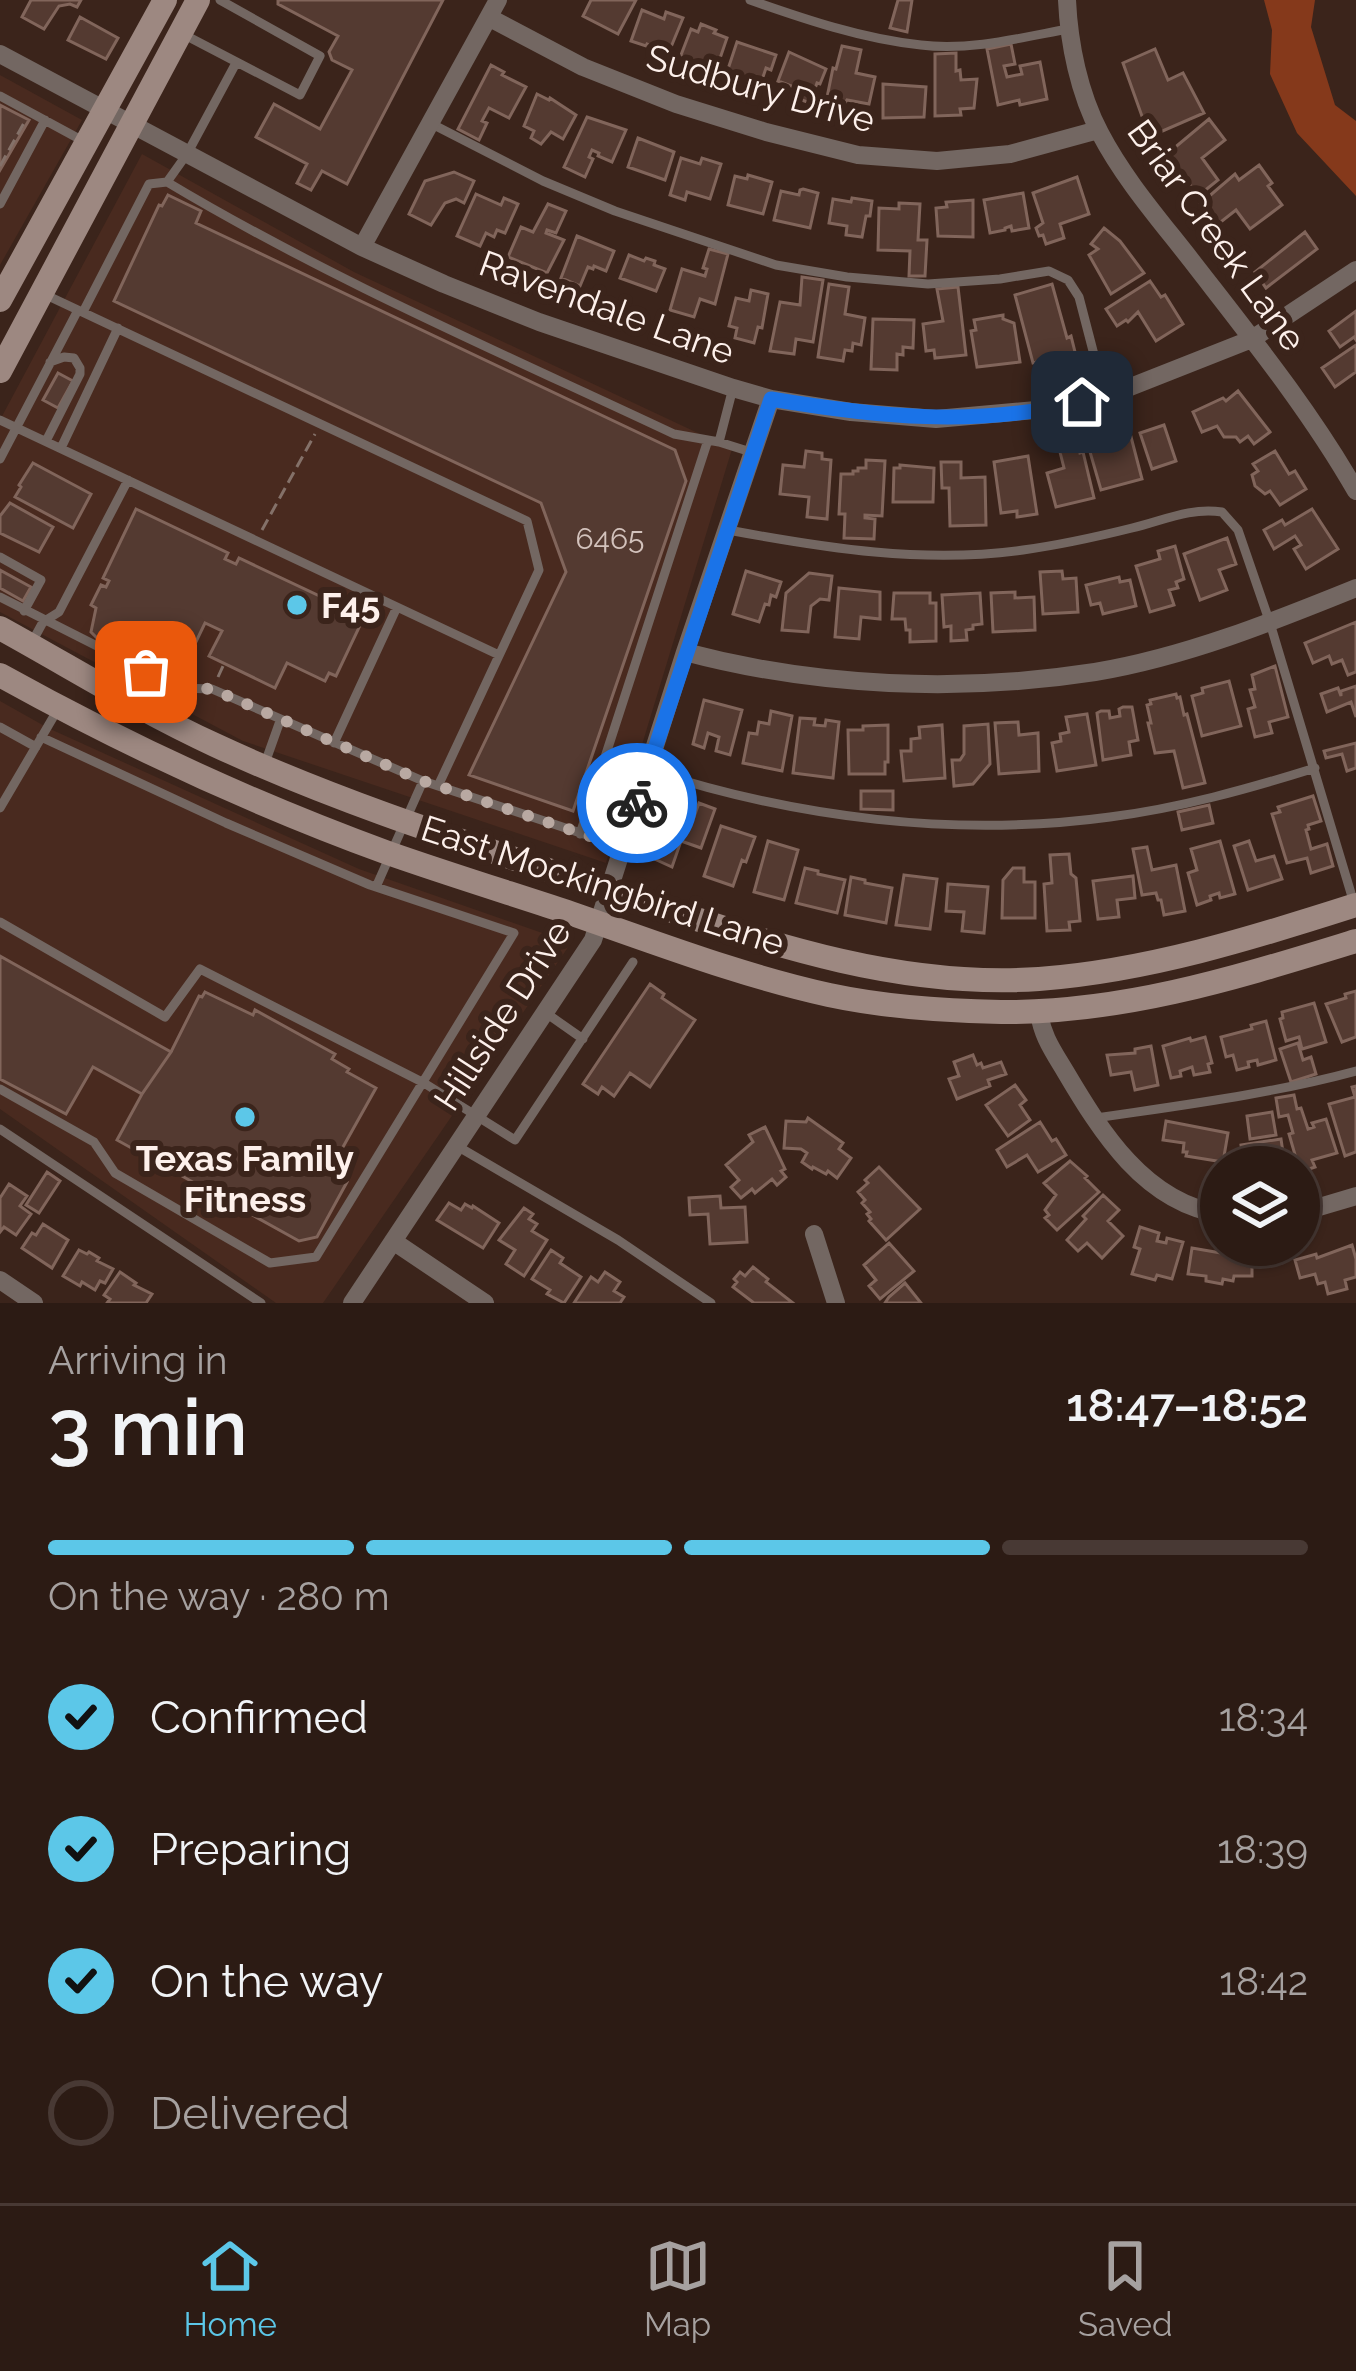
<!DOCTYPE html>
<html lang="en">
<head>
<meta charset="utf-8">
<style>
  :root { --surface:#2c1b14; --page:#382822; --text:#f1f3f6; --muted:#a6a1a0; --line:#483934; --accent:#5cc7e8 }
  body { margin:0; font-family:Raleway,sans-serif; background:var(--page); color:var(--text); height:100vh; display:flex; flex-direction:column; font-size:45px; white-space:nowrap }
  * { box-sizing:border-box; margin:0 }
  p { font-size:39px; color:var(--muted) }
  .icon { flex:none; width:66px; height:66px; fill:none; stroke:currentColor; stroke-width:2; stroke-linecap:round; stroke-linejoin:round }
  .map { position:relative; height:1303px; overflow:hidden }
  .drawer { display:flex; flex-direction:column; background:var(--surface); flex:1 }
  .drawer>* { flex:none }
  .fabs { position:absolute; left:1200px; top:1146px; display:grid; gap:24px }
  .fabs a { display:grid; place-items:center; width:120px; height:120px; border-radius:50%; background:var(--surface); box-shadow:0 3px 9px #0004,0 0 0 3px var(--line); font-size:60px }
  .pin { position:absolute; display:grid; place-items:center; width:102px; height:102px; color:#fff; margin:-51px; border-radius:24px; box-shadow:0 6px 18px #0006 }
  .courier { position:absolute; display:grid; place-items:center; width:120px; height:120px; margin:-60px; border:9px solid #1a73e8; border-radius:50%; background:#fff; color:#222; box-shadow:0 3px 15px #0007 }
  .overview em { font-style:normal; font-weight:600 }
  .overview div { display:flex; flex-direction:column-reverse }
  .overview { display:flex; align-items:center; justify-content:space-between; height:204px; padding:0 48px }
  h1 { font-size:78px; font-weight:600; line-height:90px }
  .bar { display:grid; grid-template-columns:repeat(4,1fr); gap:18px 12px; align-content:center; height:144px; padding:0 48px }
  .bar i { height:15px; border-radius:9px; background:var(--line) }
  .bar .on { background:var(--accent) }
  .bar p { grid-column:span 4 }
  ol { padding:0 48px; list-style:none }
  li { display:flex; align-items:center; gap:36px; height:132px }
  li p { margin-inline-start:auto }
  li .icon { padding:12px; border-radius:50%; background:var(--accent); color:#111; stroke-width:4 }
  li:last-child { color:var(--muted) }
  li i { width:66px; height:66px; border:6px solid var(--line); border-radius:50% }
  .tabs { display:flex; justify-content:space-around; align-items:center; height:168px; border-top:3px solid var(--line); background:var(--surface); font-size:33px; color:var(--muted) }
  .tabs a { display:grid; justify-items:center; gap:6px }
  .tabs .on { color:var(--accent) }
  .map>svg:first-child { display:block }
</style>
</head>
<body>
<div class="map">
<svg width="1356" height="1303" viewBox="0 0 1356 1303">
  <rect width="100%" height="100%" fill="#3b241b"/>
  <!-- built -->
  <path fill="#492a1f" d="M0 75 82 120 0 265Z
    M142 154 354 272 732 449 606 863 243 741 0 612V420Z
    M0 701 48 728 359 869 571 943 323 1303H276L0 1109Z"/>
  <!-- water -->
  <path fill="#85391b" d="M1264 0H1315L1311 27 1335 105 1356 121V196L1297 133 1270 74 1272 30Z"/>
  <!-- building -->
  <path fill="#543a31" stroke="#81655b" stroke-width="3" d="M31 0H81L77 7 70 4 59 6 44 29 22 17Z
    M278 0H443L347 184 322 171 311 190 297 183 307 164 256 137 274 104 320 129 352 70 332 60 329 52 338 36 278 4Z
    M591 0H636L618 34 583 16Z
    M898 0H912L907 32 890 28Z
    M642 10 664 19 666 12 683 18 671 47 659 42 656 48 647 44 646 46 631 41Z
    M80 17 118 38 106 59 68 40Z
    M701 24 716 30 714 33 727 38 716 70 681 55 691 29 698 32Z
    M737 42 776 55 771 70 766 68 762 80 752 76 750 83 726 75Z
    M1011 44 1015 64 1004 66 1007 77 1022 74 1020 66 1040 62 1047 99 1020 105 1019 100 998 105 987 49Z
    M842 46 861 50 856 73 875 77 869 104 847 100 840 110 825 107 833 68 836 69Z
    M1155 49 1168 80 1183 73 1204 113 1158 133 1152 119H1143L1123 63Z
    M789 52 826 69 820 84 817 83 810 103 791 96 794 87 778 81Z
    M956 53V71L960 70 961 80 977 79 974 108 960 109 961 115 935 116V54Z
    M491 65 504 72 502 75 526 87 509 118 489 108 482 121 487 123 479 140 458 129Z
    M883 84 926 87 924 117 883 118Z
    M537 94 549 100 550 98 576 115 563 139 551 132 541 144 531 138 534 131 524 126Z
    M0 105 29 120 0 170Z
    M587 117 626 130 612 162 598 156 599 153 592 150 589 157 593 159 585 177 564 167Z
    M1209 119 1225 140 1202 158 1218 180 1198 196 1167 154Z
    M638 138 674 152 665 180 628 167Z
    M681 158 700 164 702 158 721 164 710 199 687 192 685 200 670 195Z
    M1259 165 1272 183 1268 186 1282 205 1250 229 1236 210 1217 225 1200 204 1235 174 1239 180Z
    M454 172 474 181 464 203 456 199 445 203 431 225 409 214 425 181Z
    M748 175 772 182 763 214 728 205 735 176 747 179Z
    M1077 177 1089 214 1060 224 1064 238 1046 244 1043 235 1039 236 1036 228 1043 223 1033 193Z
    M803 189 818 193 810 228 774 220 781 191 799 195 800 190Z
    M1023 193 1029 228 1012 231 1011 226 1005 228V230L990 233 984 200Z
    M476 194 501 205 504 198 518 204 505 233 497 230 494 237 486 233 480 246 457 236Z
    M168 195 201 211 196 223 675 450 686 481 573 811 469 775 566 572 541 503 114 301 159 205 162 206Z
    M852 198 872 201 870 216H866L862 237 846 235 847 226 829 223 833 199 851 202Z
    M973 200V237L938 236 936 208 947 207 946 202Z
    M899 203 920 204 918 240H927L925 276H909L910 251 878 250 879 208 899 209Z
    M548 204 566 211 556 233 547 230 546 233 564 240 547 273 508 257 521 227 533 232Z
    M1104 228 1120 241 1144 273 1111 294 1089 255 1098 249 1091 244Z
    M1305 232 1317 249 1266 288 1255 272Z
    M577 236 614 251 606 271 594 266 593 269 588 267 580 286 561 278Z
    M709 249 728 254 715 304 700 299 694 317 670 310 682 269 705 276 707 269 703 268Z
    M629 255 644 261 646 258 655 261 654 265 665 269 656 291 620 278Z
    M802 277 823 280 813 342 796 339 794 354 770 351 780 302 800 305Z
    M1150 281 1161 297 1165 295 1183 324 1156 341 1138 312 1128 322 1126 320 1117 326 1106 309Z
    M829 284 849 287 845 314 865 318 861 345 853 343 852 351 845 350 843 361 818 357Z
    M1052 284 1067 338 1071 336 1075 352 1033 363 1015 295Z
    M958 287 966 355 935 358 934 350 926 351 923 324 943 321 937 289Z
    M751 290 768 294 762 328 758 327 754 343 735 338 737 328 729 326 736 298 749 301Z
    M1356 311V340L1354 337 1340 347 1329 331Z
    M1003 315V319L1014 323 1020 362 977 367 971 331 976 330 974 320Z
    M873 319 914 320 913 348 903 347V355L897 354V370L871 369Z
    M1356 345V372L1335 387 1322 368Z
    M58 373 73 381 58 408 43 400Z
    M1238 391 1270 432 1254 444 1248 436 1240 442 1236 437H1224L1217 426 1202 432 1193 412 1223 398 1226 401Z
    M1164 425 1176 461 1152 469 1140 433Z
    M1130 433 1142 479 1101 490 1088 445Z
    M1079 447 1080 453 1083 452 1094 498 1056 507 1047 473 1064 468 1060 452Z
    M806 451 822 453V459L831 460 827 519 807 517 809 497 780 494 783 465 804 467Z
    M1275 451 1289 474 1295 471 1306 489 1280 505 1270 491 1265 494 1255 486 1252 475 1258 471 1253 464Z
    M1028 456 1037 514 1017 517V511L1001 513 994 462Z
    M866 460 885 461 882 516 865 515V518L875 519 874 539 844 538 845 514H839L841 474H853V471H858V468H866Z
    M941 462H961V478L985 477 986 525 950 526 949 488H942Z
    M33 463 91 494 73 528 15 497 21 487 19 485Z
    M900 465 934 468 933 502H893L894 468H900Z
    M10 503 53 527 39 552 0 533V516Z
    M136 509 228 553 225 559 236 564 239 558 364 617 336 676 329 673 325 681 287 663 275 688 209 656 222 631 205 623 182 671 176 668 172 675 97 638 91 632 96 608 91 605 101 585 106 587 109 581 103 578Z
    M1312 509 1338 549 1306 569 1294 549 1301 545 1295 536 1274 549 1264 530 1282 520 1285 525Z
    M1227 538 1236 564 1219 570 1227 590 1200 600 1184 554Z
    M1175 546 1184 579 1176 582 1178 588 1169 590 1174 605 1150 612 1136 566 1160 559 1158 551Z
    M0 570 31 587 23 601 0 588Z
    M746 571 781 582 776 597 771 595 769 605 765 604 759 622 733 614Z
    M1062 571 1063 579 1076 578 1078 612 1043 614 1040 572Z
    M809 573 832 576 829 600 820 599 811 606 808 632 782 630 786 593Z
    M1119 577 1120 582 1130 580 1136 606 1103 614 1100 603 1091 605 1086 585Z
    M839 588 880 592V619L861 617 859 639 835 637Z
    M1015 592V598L1034 597 1035 630 993 632 991 593Z
    M894 593H930V603H936V641L910 642V630H906L905 619H892Z
    M980 593 982 624 973 625V629L966 630 967 640 951 641V626L944 627 942 595Z
    M1356 622V672L1348 675 1342 660 1332 664 1329 656 1313 663 1305 643Z
    M1275 666 1288 717 1269 722 1272 733 1255 737 1248 709 1255 707 1250 690 1255 689 1252 675Z
    M1229 681 1241 726 1202 736 1192 696 1203 693 1202 688Z
    M1356 686V717L1351 702 1327 712 1321 694 1338 688 1341 696V691Z
    M1176 694 1177 698 1180 697 1184 715 1187 714 1205 783 1183 788 1174 751 1155 753 1148 723H1151L1147 705 1151 704 1150 700Z
    M704 700 742 710 730 755 716 751 719 737 708 733 704 748 693 744Z
    M1123 707H1132L1138 740 1129 742 1131 755 1103 760 1097 713 1101 711H1109L1110 718 1120 716 1119 709Z
    M771 711 792 716 782 771 743 763 749 733 757 734 759 722 769 724Z
    M1087 714 1096 765 1057 771 1052 743 1061 741 1060 734 1069 732 1066 717Z
    M800 718 815 719 814 725 825 726 826 720 839 722 833 778 793 773Z
    M1018 722 1019 735 1038 733 1039 771 999 774 995 723Z
    M988 724 990 764 973 784 954 786 952 760H960L964 754V726Z
    M888 725V762H885V774H849L848 730H863V726Z
    M942 725 945 778 904 781 901 751H911V739L920 738 919 727Z
    M1356 743V768L1347 771 1342 754 1326 758 1324 751Z
    M674 784 692 791 684 815 694 817 699 803 715 809 701 848 681 841 672 867 648 856Z
    M861 791H893V810L861 809Z
    M1313 796 1321 821 1308 825 1309 829 1306 830 1311 849 1327 844 1333 866 1311 873 1307 858 1287 863 1272 814 1280 812 1278 807Z
    M1209 805 1213 823 1182 830 1178 812Z
    M721 826 755 837 746 862 742 860 733 886 704 876Z
    M768 841 798 850 784 900 754 892Z
    M1220 841 1235 894 1220 898 1219 893 1210 896 1211 900 1197 905 1188 873 1197 870 1191 849Z
    M1249 841 1256 861 1274 856 1282 879 1248 890 1234 846Z
    M1147 847 1152 870 1176 865 1185 911 1164 915 1161 900H1158L1156 893 1142 895 1133 849Z
    M1069 854 1071 874 1076 878 1080 921 1069 922 1070 930 1047 931 1044 884 1052 883 1050 855Z
    M805 868 818 871V874L845 880 837 913 796 903Z
    M1013 868H1024V882H1035V918H1002L1003 880Z
    M904 875 937 879 930 929 896 925Z
    M1133 876 1135 898 1117 900 1119 917 1098 919 1093 881Z
    M851 877 865 880V883L892 888 886 923 845 915Z
    M948 884 988 887 984 933 962 931 964 912 946 911Z
    M0 956 171 1052 142 1094 93 1067 66 1114 0 1079Z
    M650 984 664 994 662 998 695 1020 650 1087 630 1073 614 1096 602 1087 598 1094 583 1084Z
    M1356 991V1037L1342 1042 1326 1004 1346 998 1345 994Z
    M205 992 253 1015 255 1010 335 1054 332 1059 349 1069 347 1072 376 1088 329 1172 347 1182 317 1237 299 1241 117 1140 142 1094 171 1052 199 996 202 997Z
    M1314 1003 1326 1042 1302 1049 1299 1037 1286 1041 1280 1019 1283 1018 1282 1012Z
    M1266 1021 1276 1060 1258 1065 1257 1060 1248 1062 1249 1067 1237 1070 1233 1055 1226 1057 1221 1037 1252 1029 1251 1025Z
    M1205 1037 1212 1063 1208 1064 1210 1072 1194 1075 1192 1067 1180 1071 1181 1076 1171 1078 1163 1046 1190 1038 1191 1041Z
    M1298 1043 1303 1060 1311 1057 1316 1074 1291 1082 1280 1049Z
    M1151 1046 1158 1085 1135 1090 1131 1072 1111 1075 1107 1055 1135 1053V1049Z
    M973 1055 977 1065 981 1063 983 1068 1001 1062 1006 1074 988 1080 990 1086 957 1099 949 1079 959 1076 954 1062Z
    M1015 1085 1026 1100 1020 1105 1030 1120 1008 1136 986 1105Z
    M1356 1086V1152L1345 1156 1329 1104 1355 1097 1352 1087Z
    M1294 1095 1297 1109 1301 1108 1308 1129 1314 1127 1312 1123 1326 1119 1337 1153 1312 1160 1315 1167 1300 1172 1289 1134 1293 1133 1288 1115 1279 1117 1276 1098Z
    M1272 1112 1276 1135 1250 1139 1247 1116Z
    M808 1118 843 1143 839 1149 851 1158 837 1178 828 1171 826 1174 813 1167 812 1169 802 1162 807 1153 801 1149 784 1148 786 1121 806 1122Z
    M1166 1121 1228 1133 1223 1162 1186 1156 1187 1152H1183L1184 1143 1163 1140Z
    M1040 1122 1052 1141 1056 1139 1066 1155 1038 1172 1027 1155 1007 1167 997 1150Z
    M765 1127 785 1169 781 1171 786 1177 777 1185 772 1179 755 1193 752 1189 741 1198 731 1187 739 1180 726 1165 753 1142 749 1135Z
    M1281 1139 1285 1166 1244 1167 1241 1145Z
    M1070 1161 1087 1176 1085 1178 1099 1192 1057 1230 1045 1218 1049 1215 1045 1210 1056 1195 1044 1183Z
    M879 1167 920 1209 886 1240 869 1221 871 1219 867 1214 870 1212 862 1203 865 1200 858 1192 868 1183 865 1180Z
    M47 1172 60 1181 39 1213 26 1205Z
    M9 1184 27 1196 20 1206 31 1214 16 1235 4 1227 0 1232V1198Z
    M1103 1195 1119 1210 1108 1221 1123 1236 1102 1258 1087 1243 1078 1251 1067 1240 1086 1219 1083 1216Z
    M720 1196 721 1208 745 1207 747 1242 710 1244 708 1214 690 1215 689 1198Z
    M449 1203 461 1210 465 1204 472 1208 473 1206 499 1223 483 1248 437 1220Z
    M524 1208 533 1214 529 1219 537 1224 532 1231 547 1240 524 1276 506 1264 515 1250 499 1240Z
    M43 1224 68 1240 52 1268 22 1248 32 1233 36 1235Z
    M1140 1227 1159 1233 1157 1241 1166 1243 1167 1238 1183 1242 1172 1279 1157 1275 1155 1280 1132 1274 1140 1249 1134 1247Z
    M889 1243 914 1271 880 1299 869 1286 876 1280 864 1265Z
    M1352 1245 1356 1259V1277L1345 1280 1347 1289 1328 1294 1325 1282 1318 1284 1315 1274 1300 1278 1295 1260 1316 1254 1317 1258Z
    M1192 1248 1238 1256 1237 1258H1252V1276H1234L1233 1281 1223 1279 1222 1284 1206 1281V1276L1188 1274Z
    M79 1250 87 1254 89 1252 99 1258 97 1261 113 1269 105 1283 100 1281 95 1290 82 1282 80 1286 63 1276Z
    M551 1250 563 1258 560 1263 581 1277 564 1303 547 1294 550 1290 532 1279Z
    M753 1267 768 1279 766 1282 793 1303H754L733 1287 737 1282 734 1279 740 1272 745 1276Z
    M120 1272 136 1283 134 1285 152 1294 146 1303H107L110 1299 104 1295Z
    M605 1272 620 1282 614 1291 624 1297 620 1303H574L591 1277 598 1282Z
    M905 1283 921 1303H885L889 1297Z"/>
  <g fill="none" stroke-linecap="round" stroke-linejoin="round">
    <!-- path -->
    <path stroke="#847169" stroke-width="3" stroke-dasharray="12 6" stroke-linecap="butt" d="M0 166 24 123
      M262 530 315 434
      M218 677 223 666"/>
    <!-- service -->
    <path stroke="#736762" stroke-width="9" d="M750 0C804 19 863 39 921 45 969 51 1020 38 1068 29
      M181 33 300 95 320 56 220 0
      M0 96 85 142
      M432 124 543 181 615 211 776 265 847 277 928 284 1000 279 1049 271 1068 280 1079 297 1105 397
      M167 182C329 279 504 354 674 434L719 442 754 453
      M0 204 45 120
      M46 295 527 521 539 570 438 786
      M83 312 149 184 167 182 187 154 236 63
      M0 420 499 655
      M46 441 80 374V368L74 358 64 357 50 362
      M719 442 733 388
      M61 448 118 328
      M0 459 78 310
      M728 530C825 548 924 564 1023 550 1059 545 1096 537 1132 528 1162 521 1190 507 1222 512L1238 530 1270 623 1353 900
      M0 557 41 580 24 611
      M0 597 180 688 212 689 423 781 623 847
      M31 644 43 622 59 612 128 480
      M0 727 36 747
      M334 743 397 607
      M264 766 280 721
      M649 770C796 818 956 838 1110 817 1180 808 1248 789 1315 768
      M0 808 58 709
      M580 834 708 440
      M376 887 423 781
      M0 922 165 1017 200 969 424 1083 515 1140 633 962
      M546 1013 583 1039
      M0 1089 94 1142 115 1173 270 1263 316 1257 514 933 370 885 226 823 41 737
      M1096 1118C1183 1105 1271 1094 1356 1071
      M0 1129 261 1303
      M457 1146 618 1240 711 1303"/>
    <!-- minor -->
    <path stroke="#736762" stroke-width="18" d="M1067 0C1069 44 1079 93 1100 133 1124 179 1159 219 1191 260 1249 335 1309 409 1356 491
      M490 18 583 67 676 104 766 132 858 155 937 161 1010 154 1098 130
      M0 54 362 247 444 284 539 322 733 388 771 399 851 412 936 419 1058 408 1105 397 1252 339 1356 270
      M362 247 498 0
      M685 652C817 687 960 693 1095 672 1185 657 1272 622 1356 588
      M1039 1011C1041 1034 1053 1051 1065 1071 1101 1132 1145 1203 1221 1214
      M1299 1213 1356 1196
      M814 1234 836 1303
      M393 1241 485 1303
      M0 1280 34 1303
      M352 1303 593 940 685 652 771 399"/>
    <!-- secondary -->
    <path stroke="#9d8881" stroke-width="24" d="M0 300 165 0
      M0 371 198 0
      M0 628C71 667 141 711 215 745 344 805 480 847 615 892 754 938 890 989 1039 979 1147 971 1253 938 1356 905
      M0 675C124 744 254 804 388 853 445 873 503 891 561 910 649 940 738 975 829 995 885 1007 944 1011 1001 1012 1126 1013 1238 977 1356 941"/>
  </g>
  <g fill="none" stroke-linecap="round" stroke-linejoin="round">
    <!-- done -->
    <path stroke="#b9a9a2" stroke-width="12" stroke-dasharray="0 21.6" d="M146 672 180 688 212 689 423 781 623 847 637 803"/>
    <!-- route -->
    <path stroke="#1a73e8" stroke-width="15" d="M637 803 771 399C878 417 974 427 1082 402"/>
  </g>
  <!-- markers -->
  <g fill="#5cc7e8" stroke="#3b241b" stroke-width="4.5">
    <circle cx="297" cy="605" r="12"/>
    <circle cx="245" cy="1117" r="12"/>
  </g>
  <g text-anchor="middle" dominant-baseline="central" stroke-width="12" stroke-linejoin="round" paint-order="stroke">
    <!-- number labels -->
    <g font-size="30" fill="#d3c2bc">
      <text x="610" y="538">6465</text>
    </g>
    <!-- street labels -->
    <g font-size="36" fill="#fdf0eb" stroke="#3b241b">
      <text transform="translate(761 88) rotate(16)">Sudbury Drive</text>
      <text transform="translate(1217 235) rotate(54)">Briar Creek Lane</text>
      <text transform="translate(607 307) rotate(20)">Ravendale Lane</text>
      <text transform="translate(603 885) rotate(18)">East Mockingbird Lane</text>
      <text transform="translate(502 1015) rotate(-57)">Hillside Drive</text>
    </g>
    <!-- poi labels -->
    <g font-size="36" font-weight="bold" fill="#fdf0eb" stroke="#3b241b" text-anchor="start">
      <text x="321" y="605">F45</text>
      <text x="245" y="1158" text-anchor="middle">Texas Family<tspan x="245" dy="41">Fitness</tspan></text>
    </g>
  </g>
</svg>
<div class="fabs">
<a><svg class="icon" aria-label="layers" viewBox="0 0 24 24"><path d="M12 4l9 5-9 5-9-5zM3 14l9 5 9-5"/></svg></a>
</div>
<div class="pin" style="left:146px;top:672px;background:#ea580c"><svg class="icon" aria-label="bag" viewBox="0 0 24 24"><path d="M5 8h14l-1 12H6zM9 8a3 3 0 0 1 6 0"/></svg></div>
<div class="pin" style="left:1082px;top:402px;background:#1f2937"><svg class="icon" aria-label="home" viewBox="0 0 24 24"><path d="M3 11l9-7 9 7M6 9v11h12V9"/></svg></div>
<div class="courier" style="left:637px;top:803px"><svg class="icon" aria-label="bike" viewBox="0 0 24 24"><circle cx="6" cy="16" r="4"/><circle cx="18" cy="16" r="4"/><path d="M6 16l4-8h5l3 8M10 8l3 8H6M13 5h3"/></svg></div>
</div>
<section class="drawer">
<div class="overview"><div><h1>3 min</h1><p>Arriving in</p></div><em>18:47–18:52</em></div>
<div class="bar"><i class="on"></i><i class="on"></i><i class="on"></i><i></i><p>On the way · 280 m</p></div>
<ol>
<li><svg class="icon" aria-label="check" viewBox="0 0 24 24"><path d="M5 12l5 5 9-10"/></svg>Confirmed<p>18:34</p></li>
<li><svg class="icon" aria-label="check" viewBox="0 0 24 24"><path d="M5 12l5 5 9-10"/></svg>Preparing<p>18:39</p></li>
<li><svg class="icon" aria-label="check" viewBox="0 0 24 24"><path d="M5 12l5 5 9-10"/></svg>On the way<p>18:42</p></li>
<li><i></i>Delivered</li>
</ol>
</section>
<nav class="tabs">
<a class="on"><svg class="icon" aria-label="home" viewBox="0 0 24 24"><path d="M3 11l9-7 9 7M6 9v11h12V9"/></svg>Home</a>
<a><svg class="icon" aria-label="map" viewBox="0 0 24 24"><path d="M3 6l6-2 6 2 6-2v14l-6 2-6-2-6 2zM9 4v14M15 6v14"/></svg>Map</a>
<a><svg class="icon" aria-label="saved" viewBox="0 0 24 24"><path d="M7 4h10v16l-5-4-5 4z"/></svg>Saved</a>
</nav>
</body>
</html>
